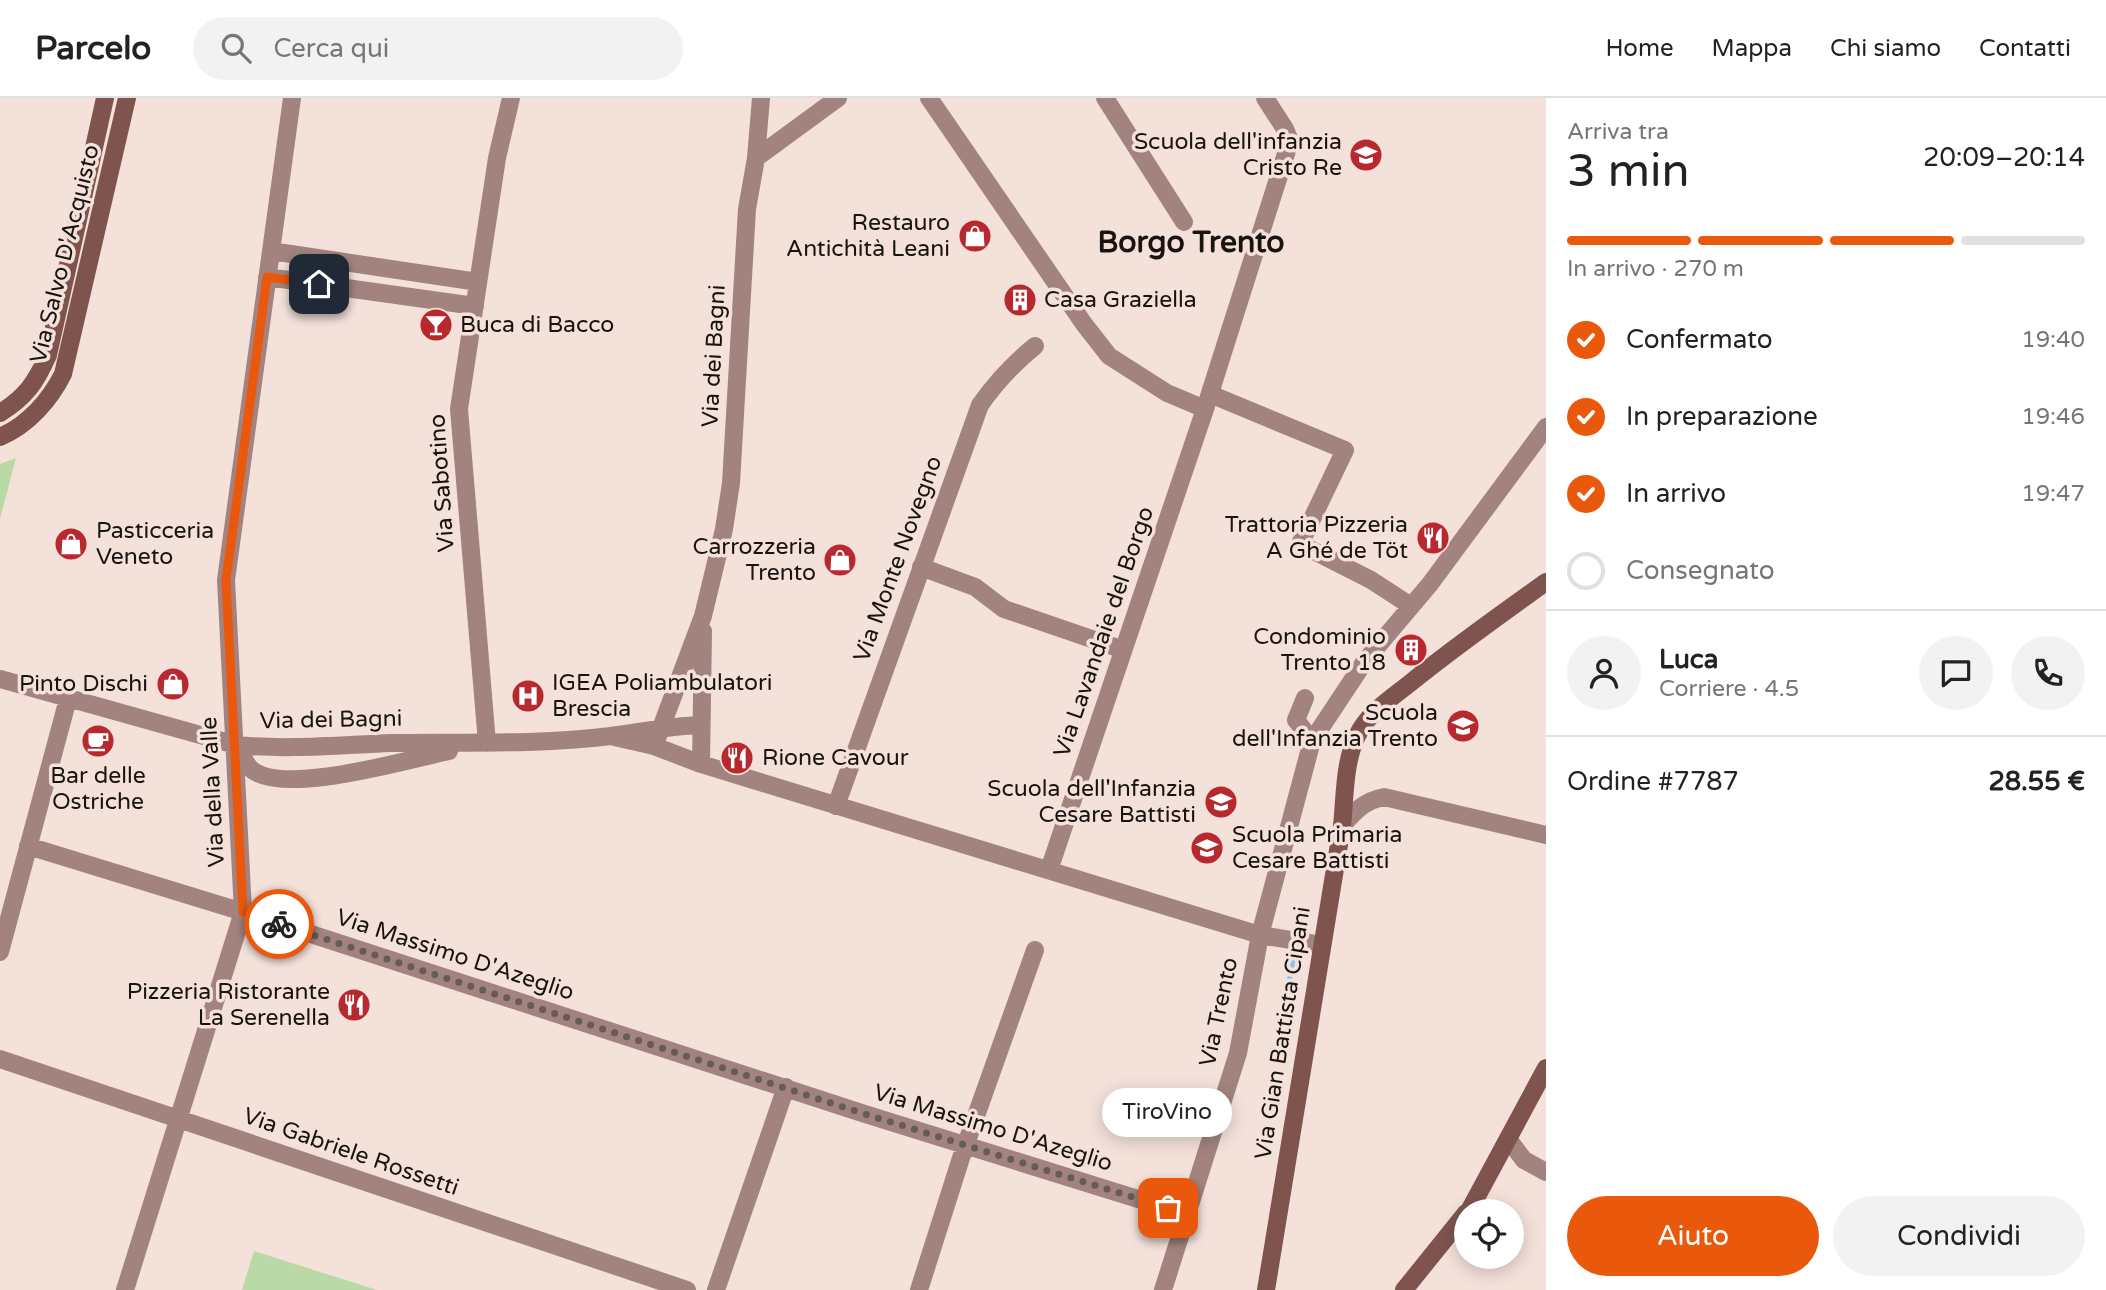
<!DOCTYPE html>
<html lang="it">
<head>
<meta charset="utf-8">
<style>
  :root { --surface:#fff; --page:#f2f2f2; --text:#222; --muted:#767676; --line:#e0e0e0; --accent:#ea580c }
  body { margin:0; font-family:"Varela Round",sans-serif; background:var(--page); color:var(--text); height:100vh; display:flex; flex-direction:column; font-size:26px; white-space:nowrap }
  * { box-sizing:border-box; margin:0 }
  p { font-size:23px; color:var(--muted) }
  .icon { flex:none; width:38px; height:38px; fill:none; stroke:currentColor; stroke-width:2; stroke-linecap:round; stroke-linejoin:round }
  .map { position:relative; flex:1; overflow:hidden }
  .drawer { display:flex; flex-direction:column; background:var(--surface); width:560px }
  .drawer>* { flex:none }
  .tools { position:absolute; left:1454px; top:1101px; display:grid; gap:14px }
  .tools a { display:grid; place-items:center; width:70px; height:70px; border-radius:50%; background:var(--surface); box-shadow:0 4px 18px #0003; font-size:35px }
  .pin { position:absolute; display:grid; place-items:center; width:60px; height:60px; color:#fff; margin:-30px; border-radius:14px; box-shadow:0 4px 10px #0006 }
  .courier { position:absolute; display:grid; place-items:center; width:70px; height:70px; margin:-35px; border:5px solid #ea580c; border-radius:50%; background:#fff; color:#222; box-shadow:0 2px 9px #0007 }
  .bubble { position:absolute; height:49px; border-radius:24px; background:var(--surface); box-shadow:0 4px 18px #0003; font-size:23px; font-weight:600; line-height:49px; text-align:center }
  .head em { font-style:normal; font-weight:600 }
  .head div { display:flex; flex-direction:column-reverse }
  .head { display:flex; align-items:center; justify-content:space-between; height:119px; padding:0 21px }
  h1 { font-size:46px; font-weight:600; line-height:52px }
  .bar { display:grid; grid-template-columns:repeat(4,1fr); gap:10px 7px; align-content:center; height:84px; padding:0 21px }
  .bar i { height:9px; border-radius:5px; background:var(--line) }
  .bar .on { background:var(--accent) }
  .bar p { grid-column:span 4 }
  .line { display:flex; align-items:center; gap:18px; padding:0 21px; border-top:2px solid var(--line) }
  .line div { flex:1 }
  .round { display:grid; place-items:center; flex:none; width:74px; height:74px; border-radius:37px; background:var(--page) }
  ol { padding:0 21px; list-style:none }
  li { display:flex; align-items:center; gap:21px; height:77px }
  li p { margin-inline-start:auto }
  li .icon { padding:7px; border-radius:50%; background:var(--accent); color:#fff; stroke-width:4 }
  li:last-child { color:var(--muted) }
  li i { width:38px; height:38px; border:4px solid var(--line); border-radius:50% }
  .cta { display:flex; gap:14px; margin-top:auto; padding:14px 21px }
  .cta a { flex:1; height:80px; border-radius:42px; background:var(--accent); color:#fff; font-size:28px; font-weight:600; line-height:80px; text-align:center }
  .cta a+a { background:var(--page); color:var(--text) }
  header { display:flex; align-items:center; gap:42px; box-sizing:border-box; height:98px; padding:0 35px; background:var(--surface); border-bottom:2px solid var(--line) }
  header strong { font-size:33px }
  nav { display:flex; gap:38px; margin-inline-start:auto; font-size:24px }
  .search { width:490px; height:63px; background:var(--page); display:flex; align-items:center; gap:18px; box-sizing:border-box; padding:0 24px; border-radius:38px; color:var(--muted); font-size:26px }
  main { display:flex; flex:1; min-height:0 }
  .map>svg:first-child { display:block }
</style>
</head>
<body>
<header>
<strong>Parcelo</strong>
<div class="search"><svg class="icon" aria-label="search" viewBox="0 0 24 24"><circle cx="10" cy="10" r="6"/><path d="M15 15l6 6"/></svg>Cerca qui</div>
<nav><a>Home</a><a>Mappa</a><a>Chi siamo</a><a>Contatti</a></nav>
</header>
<main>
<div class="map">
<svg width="1546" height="1192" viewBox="0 0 1546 1192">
  <rect width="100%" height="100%" fill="#f4e1da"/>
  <!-- green -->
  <path fill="#b9daa7" d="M16 360 0 421V366Z
    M254 1153 377 1192H242Z"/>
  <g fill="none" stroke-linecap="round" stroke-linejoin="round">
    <!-- stream -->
    <path stroke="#8ec3f2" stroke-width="5" d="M1287 897 1294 856"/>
    <!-- street -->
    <path stroke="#a2837f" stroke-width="18" d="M929 0 1084 226 1109 258 1167 295 1205 311
      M1105 0 1184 124
      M756 60 838 0
      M271 153 478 184
      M267 179 475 208
      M1210 296 1345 352 1300 446 1371 482 1411 508
      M921 469 975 489 1004 511 1115 549
      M0 581 236 647C288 652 339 647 391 645 464 644 538 647 611 638 641 634 670 628 701 627
      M1305 600 1296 622 1312 643
      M610 638 654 648 701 666 1260 837 1322 847
      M658 638 703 518 724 431 731 385 747 111 756 60 761 0
      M487 645 459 311 497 60 511 0
      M236 648C241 655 245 665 250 670 279 700 410 661 449 653
      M701 666 703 533
      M836 708 980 307C996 284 1013 266 1035 248
      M1342 728C1355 713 1364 703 1384 699L1546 737
      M28 748 243 814 865 1016 1186 1116
      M1049 772 1205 311 1290 43 1285 31 1265 0
      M0 854 68 601
      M0 961 687 1192
      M1508 1041 1524 1062 1546 1074
      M125 1192 243 814 226 482 292 0
      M716 1192 786 989
      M919 1192 961 1060 1035 852
      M1163 1192 1238 955 1260 837 1312 643 1365 563 1430 486 1546 329"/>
    <!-- secondary -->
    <path stroke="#7f544f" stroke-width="18" d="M0 315C26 299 36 284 48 257L105 0
      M0 339C28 327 50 302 63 276L127 0
      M1469 1113 1546 970
      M1266 1192 1342 728C1345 700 1344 664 1357 638 1367 616 1390 601 1409 586 1453 550 1500 517 1546 484
      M1404 1192 1466 1115"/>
  </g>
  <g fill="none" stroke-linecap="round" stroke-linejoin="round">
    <!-- done -->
    <path stroke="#665b57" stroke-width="7" stroke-dasharray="0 12.6" d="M279 826 865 1016 1168 1110"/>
    <!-- route -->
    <path stroke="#ea580c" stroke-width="9" d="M279 826 243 814 226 482 267 179 319 186"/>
  </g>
  <!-- icons -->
  <defs>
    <symbol id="school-disc" viewBox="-11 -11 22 22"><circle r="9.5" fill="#b8282f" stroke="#f4e1da"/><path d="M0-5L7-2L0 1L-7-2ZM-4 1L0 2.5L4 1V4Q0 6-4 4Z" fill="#fff"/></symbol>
    <symbol id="shop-disc" viewBox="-11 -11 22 22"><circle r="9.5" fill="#b8282f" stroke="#f4e1da"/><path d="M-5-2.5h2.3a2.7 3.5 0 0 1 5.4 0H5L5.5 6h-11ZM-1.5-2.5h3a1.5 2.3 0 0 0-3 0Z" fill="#fff"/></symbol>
    <symbol id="building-disc" viewBox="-11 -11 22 22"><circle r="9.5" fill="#b8282f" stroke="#f4e1da"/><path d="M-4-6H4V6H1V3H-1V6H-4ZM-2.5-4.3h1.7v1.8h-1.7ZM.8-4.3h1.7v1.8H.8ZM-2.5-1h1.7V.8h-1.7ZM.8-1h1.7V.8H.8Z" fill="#fff"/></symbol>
    <symbol id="bar-disc" viewBox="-11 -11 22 22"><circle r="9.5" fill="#b8282f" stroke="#f4e1da"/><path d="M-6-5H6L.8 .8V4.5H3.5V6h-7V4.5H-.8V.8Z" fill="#fff"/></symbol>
    <symbol id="restaurant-disc" viewBox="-11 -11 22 22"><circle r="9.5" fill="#b8282f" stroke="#f4e1da"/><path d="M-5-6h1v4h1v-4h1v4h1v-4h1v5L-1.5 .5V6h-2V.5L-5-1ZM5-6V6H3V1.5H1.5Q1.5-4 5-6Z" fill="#fff"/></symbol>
    <symbol id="hospital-disc" viewBox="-11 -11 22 22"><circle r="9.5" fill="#b8282f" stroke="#f4e1da"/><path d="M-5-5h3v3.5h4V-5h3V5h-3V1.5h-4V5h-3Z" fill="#fff"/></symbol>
    <symbol id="cafe-disc" viewBox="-11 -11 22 22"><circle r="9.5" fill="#b8282f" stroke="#f4e1da"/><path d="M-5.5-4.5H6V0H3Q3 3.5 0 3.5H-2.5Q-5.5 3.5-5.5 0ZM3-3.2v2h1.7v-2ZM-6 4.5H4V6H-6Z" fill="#fff"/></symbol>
  </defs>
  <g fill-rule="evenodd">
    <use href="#school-disc" x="1347" y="38" width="38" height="38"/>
    <use href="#shop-disc" x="956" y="119" width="38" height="38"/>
    <use href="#building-disc" x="1001" y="183" width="38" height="38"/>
    <use href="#bar-disc" x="417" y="208" width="38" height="38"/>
    <use href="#restaurant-disc" x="1414" y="421" width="38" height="38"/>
    <use href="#shop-disc" x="52" y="427" width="38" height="38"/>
    <use href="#shop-disc" x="821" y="443" width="38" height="38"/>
    <use href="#building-disc" x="1392" y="533" width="38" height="38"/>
    <use href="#shop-disc" x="154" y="567" width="38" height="38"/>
    <use href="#hospital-disc" x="509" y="579" width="38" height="38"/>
    <use href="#school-disc" x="1444" y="609" width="38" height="38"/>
    <use href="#cafe-disc" x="79" y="624" width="38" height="38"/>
    <use href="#restaurant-disc" x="718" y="641" width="38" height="38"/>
    <use href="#school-disc" x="1202" y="685" width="38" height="38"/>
    <use href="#school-disc" x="1188" y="731" width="38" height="38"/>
    <use href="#restaurant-disc" x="335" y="888" width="38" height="38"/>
  </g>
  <g text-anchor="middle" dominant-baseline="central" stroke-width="7" stroke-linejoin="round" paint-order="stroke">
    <!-- poi labels -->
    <g font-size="23" fill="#191311" stroke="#f4e1da" text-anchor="end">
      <text x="1342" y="44">Scuola dell'infanzia<tspan x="1342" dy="26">Cristo Re</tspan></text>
      <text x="950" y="125">Restauro<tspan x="950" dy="26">Antichità Leani</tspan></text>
      <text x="1044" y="202" text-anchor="start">Casa Graziella</text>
      <text x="460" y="227" text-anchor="start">Buca di Bacco</text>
      <text x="1408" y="427">Trattoria Pizzeria<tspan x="1408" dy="26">A Ghé de Töt</tspan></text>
      <text x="96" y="433" text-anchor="start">Pasticceria<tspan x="96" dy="26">Veneto</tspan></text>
      <text x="816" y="449">Carrozzeria<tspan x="816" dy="26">Trento</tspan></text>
      <text x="1386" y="539">Condominio<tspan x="1386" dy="26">Trento 18</tspan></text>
      <text x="552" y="585" text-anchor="start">IGEA Poliambulatori<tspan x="552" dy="26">Brescia</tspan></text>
      <text x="148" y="586">Pinto Dischi</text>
      <text x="1438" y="615">Scuola<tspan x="1438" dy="26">dell'Infanzia Trento</tspan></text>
      <text x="762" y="660" text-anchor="start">Rione Cavour</text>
      <text x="98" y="678" text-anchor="middle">Bar delle<tspan x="98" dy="26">Ostriche</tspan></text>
      <text x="1196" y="691">Scuola dell'Infanzia<tspan x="1196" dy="26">Cesare Battisti</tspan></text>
      <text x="1232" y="737" text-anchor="start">Scuola Primaria<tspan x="1232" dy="26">Cesare Battisti</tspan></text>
      <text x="330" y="894">Pizzeria Ristorante<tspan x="330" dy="26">La Serenella</tspan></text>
    </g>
    <!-- street labels -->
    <g font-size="23" fill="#191311" stroke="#f4e1da">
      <text transform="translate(65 156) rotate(-76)">Via Salvo D'Acquisto</text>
      <text transform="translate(714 258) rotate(-87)">Via dei Bagni</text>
      <text transform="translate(442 385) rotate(-94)">Via Sabotino</text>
      <text transform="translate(898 461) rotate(-70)">Via Monte Novegno</text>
      <text transform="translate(1104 534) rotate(-71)">Via Lavandaie del Borgo</text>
      <text transform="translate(331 622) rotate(-1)">Via dei Bagni</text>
      <text transform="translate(213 694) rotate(-93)">Via della Valle</text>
      <text transform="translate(455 857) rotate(18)">Via Massimo D'Azeglio</text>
      <text transform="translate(1219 914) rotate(-78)">Via Trento</text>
      <text transform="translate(1283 935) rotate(-81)">Via Gian Battista Cipani</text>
      <text transform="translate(993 1030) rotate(17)">Via Massimo D'Azeglio</text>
      <text transform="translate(351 1054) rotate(19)">Via Gabriele Rossetti</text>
    </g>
    <!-- district labels -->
    <g font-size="30" font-weight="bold" fill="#191311" stroke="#f4e1da">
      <text x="1191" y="144">Borgo Trento</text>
    </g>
  </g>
</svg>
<div class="tools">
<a><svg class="icon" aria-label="locate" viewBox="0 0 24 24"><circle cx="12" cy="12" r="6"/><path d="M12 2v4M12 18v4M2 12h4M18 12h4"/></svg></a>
</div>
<div class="pin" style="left:1168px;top:1110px;background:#ea580c"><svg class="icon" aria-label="bag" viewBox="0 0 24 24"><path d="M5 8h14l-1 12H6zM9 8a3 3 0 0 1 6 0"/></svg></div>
<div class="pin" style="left:319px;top:186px;background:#1f2937"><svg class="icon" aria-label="home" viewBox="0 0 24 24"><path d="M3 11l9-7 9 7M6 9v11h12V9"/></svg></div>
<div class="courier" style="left:279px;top:826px"><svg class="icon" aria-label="bike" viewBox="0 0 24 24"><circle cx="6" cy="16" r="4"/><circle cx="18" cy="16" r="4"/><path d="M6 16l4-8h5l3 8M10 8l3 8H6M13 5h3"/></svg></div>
<div class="bubble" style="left:1102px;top:990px;width:130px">TiroVino</div>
</div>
<section class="drawer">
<div class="head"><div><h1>3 min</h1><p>Arriva tra</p></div><em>20:09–20:14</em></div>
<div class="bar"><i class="on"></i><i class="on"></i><i class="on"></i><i></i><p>In arrivo · 270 m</p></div>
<ol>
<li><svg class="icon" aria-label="check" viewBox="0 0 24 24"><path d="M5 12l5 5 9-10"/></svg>Confermato<p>19:40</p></li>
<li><svg class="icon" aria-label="check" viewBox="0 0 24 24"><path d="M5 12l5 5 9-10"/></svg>In preparazione<p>19:46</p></li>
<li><svg class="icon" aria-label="check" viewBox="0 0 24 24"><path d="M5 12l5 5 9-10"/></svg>In arrivo<p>19:47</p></li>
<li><i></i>Consegnato</li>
</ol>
<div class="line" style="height:126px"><a class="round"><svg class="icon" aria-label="person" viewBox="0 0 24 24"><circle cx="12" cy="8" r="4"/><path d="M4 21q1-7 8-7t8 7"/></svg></a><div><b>Luca</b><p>Corriere · 4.5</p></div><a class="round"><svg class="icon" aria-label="chat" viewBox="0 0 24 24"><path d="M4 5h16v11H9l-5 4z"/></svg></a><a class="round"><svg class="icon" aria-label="phone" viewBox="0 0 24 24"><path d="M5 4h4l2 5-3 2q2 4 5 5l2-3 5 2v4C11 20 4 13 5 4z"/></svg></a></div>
<div class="line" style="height:91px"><div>Ordine #7787</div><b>28.55 €</b></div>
<div class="cta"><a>Aiuto</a><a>Condividi</a></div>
</section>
</main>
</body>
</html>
